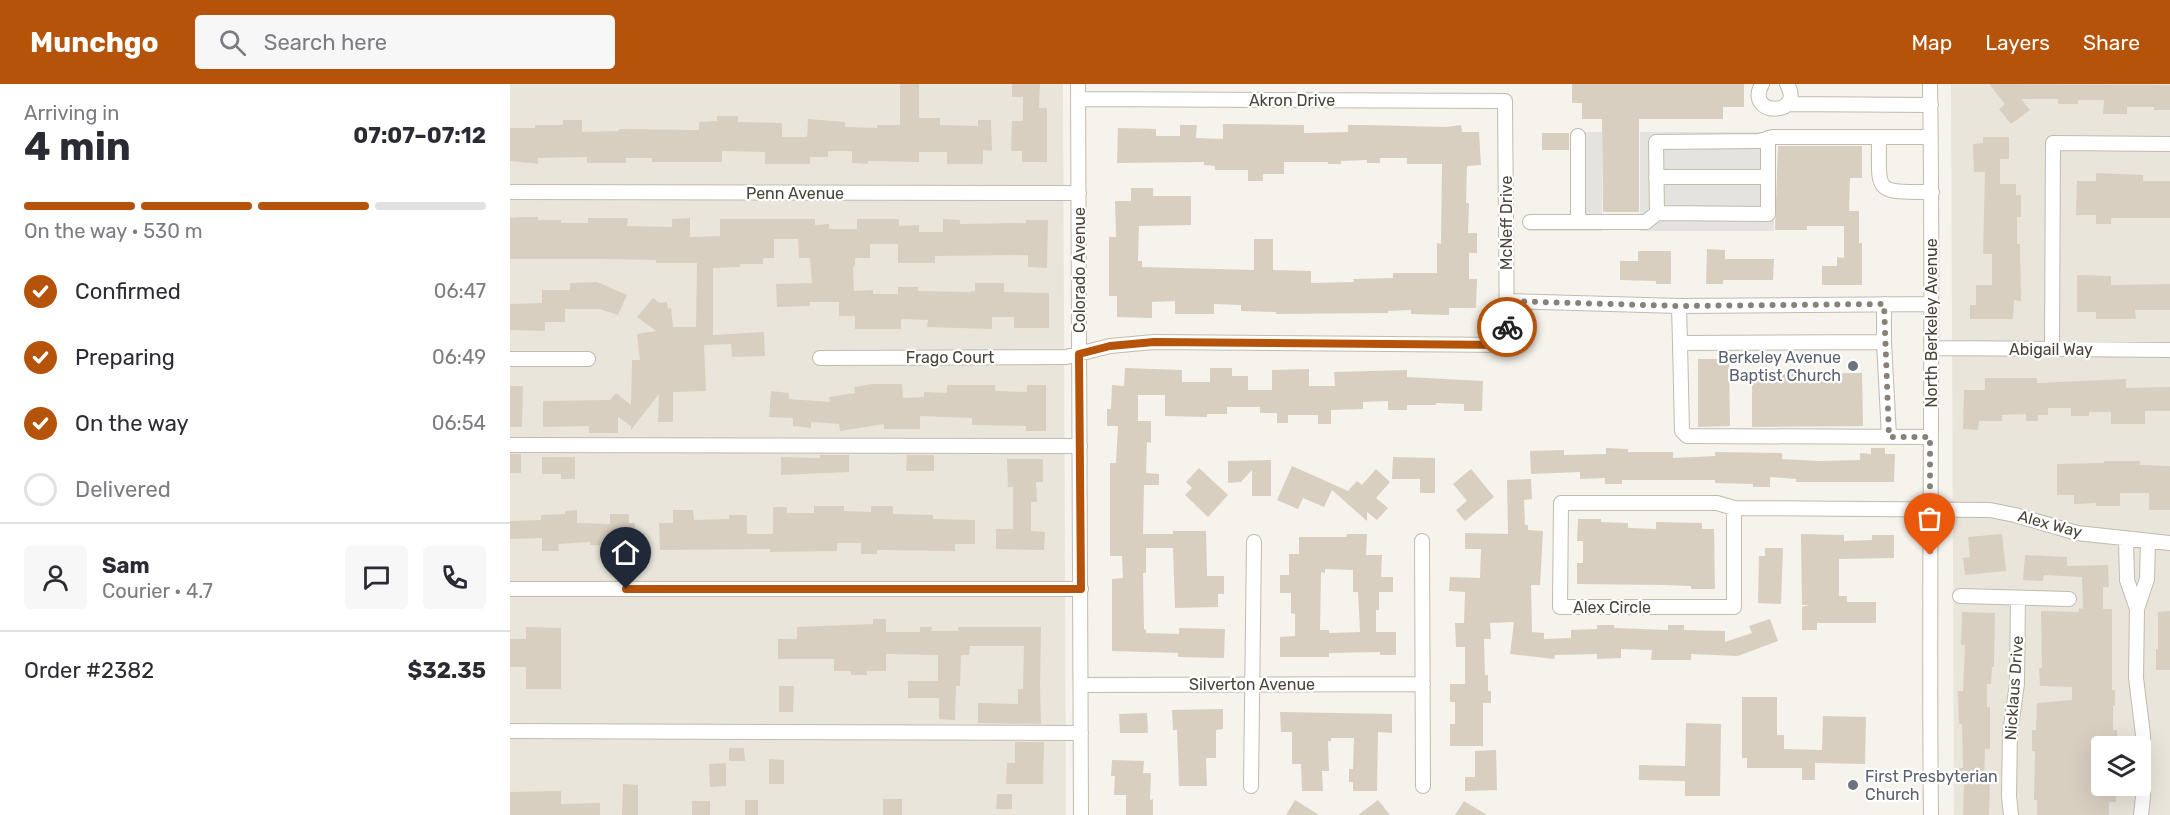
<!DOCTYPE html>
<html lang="en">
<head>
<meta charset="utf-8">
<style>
  :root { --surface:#fff; --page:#f7f7f7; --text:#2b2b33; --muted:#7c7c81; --line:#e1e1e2; --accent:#b45309 }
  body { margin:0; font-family:Rubik,sans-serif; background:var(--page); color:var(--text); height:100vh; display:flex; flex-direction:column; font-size:22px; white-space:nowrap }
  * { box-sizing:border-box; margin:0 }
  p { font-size:20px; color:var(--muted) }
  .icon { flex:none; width:33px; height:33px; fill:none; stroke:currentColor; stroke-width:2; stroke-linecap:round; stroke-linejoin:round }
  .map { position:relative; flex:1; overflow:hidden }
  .panel { display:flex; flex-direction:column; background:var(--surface); width:510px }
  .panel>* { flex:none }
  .buttons { position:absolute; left:1581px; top:652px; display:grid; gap:12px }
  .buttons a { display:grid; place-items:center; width:60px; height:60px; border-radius:6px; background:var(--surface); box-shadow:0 6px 24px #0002; font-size:30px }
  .pin { position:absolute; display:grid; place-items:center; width:51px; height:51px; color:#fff; margin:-62px -26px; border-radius:50% 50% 50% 0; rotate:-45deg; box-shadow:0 0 6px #0007 }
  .pin .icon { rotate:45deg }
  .courier { position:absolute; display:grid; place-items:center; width:60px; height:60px; margin:-30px; border:4px solid #b45309; border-radius:50%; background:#fff; color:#222; box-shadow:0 2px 8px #0007 }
  .headline em { font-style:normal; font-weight:700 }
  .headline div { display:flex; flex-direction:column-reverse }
  .headline { display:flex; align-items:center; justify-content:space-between; height:102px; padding:0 24px }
  h1 { font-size:39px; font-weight:700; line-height:45px }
  .bar { display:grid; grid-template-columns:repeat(4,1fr); gap:9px 6px; align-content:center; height:72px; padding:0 24px }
  .bar i { height:8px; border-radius:4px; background:var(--line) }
  .bar .active { background:var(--accent) }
  .bar p { grid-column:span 4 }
  .line { display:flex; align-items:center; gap:15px; padding:0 24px; border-top:2px solid var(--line) }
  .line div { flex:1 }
  .round { display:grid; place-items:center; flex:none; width:63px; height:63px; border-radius:6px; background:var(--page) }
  ol { padding:0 24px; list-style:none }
  li { display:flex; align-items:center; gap:18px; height:66px }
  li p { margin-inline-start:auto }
  li .icon { padding:6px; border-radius:50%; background:var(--accent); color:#fff; stroke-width:4 }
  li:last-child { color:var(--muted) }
  li i { width:33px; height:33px; border:3px solid var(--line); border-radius:50% }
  header { display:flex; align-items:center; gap:36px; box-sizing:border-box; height:84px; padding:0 30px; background:var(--accent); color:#fff }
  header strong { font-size:28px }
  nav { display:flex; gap:33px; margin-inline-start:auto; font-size:21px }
  .search { width:420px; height:54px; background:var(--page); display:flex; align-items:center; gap:15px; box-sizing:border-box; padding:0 21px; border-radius:6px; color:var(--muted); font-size:22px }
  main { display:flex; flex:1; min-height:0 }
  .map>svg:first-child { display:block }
</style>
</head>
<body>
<header>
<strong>Munchgo</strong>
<div class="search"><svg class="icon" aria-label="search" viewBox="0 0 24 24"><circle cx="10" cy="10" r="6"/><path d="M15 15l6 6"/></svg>Search here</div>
<nav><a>Map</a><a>Layers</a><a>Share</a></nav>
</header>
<main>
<section class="panel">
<div class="headline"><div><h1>4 min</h1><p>Arriving in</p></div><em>07:07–07:12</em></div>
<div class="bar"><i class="active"></i><i class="active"></i><i class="active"></i><i></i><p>On the way · 530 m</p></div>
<ol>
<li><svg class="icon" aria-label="check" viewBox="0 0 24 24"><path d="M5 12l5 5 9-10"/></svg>Confirmed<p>06:47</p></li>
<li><svg class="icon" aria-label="check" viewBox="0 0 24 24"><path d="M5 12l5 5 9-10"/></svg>Preparing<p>06:49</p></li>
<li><svg class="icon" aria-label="check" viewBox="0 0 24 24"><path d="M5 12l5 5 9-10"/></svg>On the way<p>06:54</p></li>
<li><i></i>Delivered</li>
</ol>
<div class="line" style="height:108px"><a class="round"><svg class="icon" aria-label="person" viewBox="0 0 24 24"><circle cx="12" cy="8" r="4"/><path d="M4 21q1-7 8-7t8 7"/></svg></a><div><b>Sam</b><p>Courier · 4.7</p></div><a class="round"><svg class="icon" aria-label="chat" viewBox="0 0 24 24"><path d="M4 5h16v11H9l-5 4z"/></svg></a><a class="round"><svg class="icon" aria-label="phone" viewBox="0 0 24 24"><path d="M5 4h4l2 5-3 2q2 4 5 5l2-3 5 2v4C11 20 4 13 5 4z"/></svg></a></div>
<div class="line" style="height:78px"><div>Order #2382</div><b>$32.35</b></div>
</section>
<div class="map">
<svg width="1660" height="731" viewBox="0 0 1660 731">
  <rect width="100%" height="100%" fill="#f6f3ec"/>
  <!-- residential -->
  <path fill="#eae5da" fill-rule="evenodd" d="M0 0H553L556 731H0Z
    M1441 0H1660V731H1444ZM1592 663H1630V702H1592Z"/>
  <!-- parking -->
  <path fill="#e5e3e0" d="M1060 48H1092V147H1018V130H1060Z
    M1130 48H1264V147H1130Z"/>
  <!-- building -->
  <path fill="#d8cfc1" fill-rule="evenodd" d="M390 0H409V34H430V41L468 42V36H481L482 67 473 66V80H437V68H409V78L358 77V80L342 79V67H318V73H300V80H255V68L212 67V78H142V74H116V79H77V73L28 74V80L0 77V44H25V41H53V36H72V48L109 47V45L189 46V38L207 37V32H228V38L272 39V53H297L298 35 335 38V43L367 44V41H390Z
    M502 0H530L529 24H537V78H512V67H501L502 37H513V13H502Z
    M1062 0H1234V23H1213V35H1129V128H1093L1092 35H1072V19H1062Z
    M1479 0 1660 1V26H1644V23H1617V30H1593L1594 16H1568V20H1548V15H1511L1520 26 1501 40 1489 25 1495 20Z
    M713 40 794 41V49L838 48V41H855L936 43 951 41 952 48H969L971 81 957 82 956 119H959L958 149H967V169H959V195H967L966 224H939V231L901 230V226L878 227V229L766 230V228L731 227V221L704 220V230H665V217L642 218V234L607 233V212H599V153H606L605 117H621V104H643V112H681V141L629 142 628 177H632V183L744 186V155H763V186L801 187V199L844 198 843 195 883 194V189H927V159L931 160 932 80H897V74H870V79H857V76L831 77V80H818V78H774V90H753V97H738V86H705V82L694 81V78L607 79 608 44 646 45V52H670V41H687L686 54 713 55Z
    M1032 49H1059V66H1032Z
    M1473 53H1499V75H1490V100H1506V111H1511V133H1507V160H1510L1511 217 1504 216 1503 235H1460V221H1466V201H1482V170H1473L1475 88H1464L1463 60 1473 59Z
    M1268 62H1352V94H1340L1339 127H1349V159H1352V201H1312V182H1327V173L1334 174V142H1297V146H1265Z
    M1586 89 1633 91V97H1660V134H1601V140H1586V131H1566L1567 97H1586Z
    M10 133H28V136H51V139H78V134H118L117 142 162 143V135L180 134V153L210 152V135H305V141L319 140V145H347V135H389V142L409 141V148H433V135L450 136V140L516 139V136H538L537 184 518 183V171L425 172V179H388V160H360V174H345V182L343 183 344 207 363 206V210H388V203H408V207L458 208 465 207V199H494V208L539 209V244H504V233H482V245L417 243 418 236 391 235V245H345V232H329V218H300V222L267 223 266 200 302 199 300 174H289L288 155H264V174H253V180H230V183L203 184V251L254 248 255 272 222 273 221 260 194 261 196 307 163 308V338H148L149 310 121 346V342L108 333V349H79V342L33 343V317L100 316 106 309 121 321 122 276H130L127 250 146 247 127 233 143 214 150 219 157 218 158 225 161 224 163 243H186L187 179H146V176L94 175H0V134Z
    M1197 165 1215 166V175H1264L1263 196H1213V200H1196Z
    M1128 167H1161V200H1146V197L1110 196V177H1128Z
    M1567 191 1601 192V201L1660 200V226H1625L1626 235H1586V228H1567Z
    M87 198 117 211 108 231 89 225H55V238H35V247L0 246V220L32 219V206H60V199Z
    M1188 275H1219L1220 342 1188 343Z
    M615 284 672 286V298H700V284H722V292H738V306H762V286L799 285V302H825L824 288 897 286V293L973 297 972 327H954V320L926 319V321H897V326H878V317L853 318V325L821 326V340H808V331H778V339H767V329H750V323H717V330H697V333L655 332V311H628V337H641V359L637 358 636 389 649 390V401H634L633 450H663V447H696L697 492H714V510H708V523L665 524 663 464H636V489H633L634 545 636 546V549L669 550V544L715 545 714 574 668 573V569L602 567V495L613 494 612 472H600V379H606L608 342H597V325H601L602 301 614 302Z
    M1352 289 1353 342 1242 343V290Z
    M1475 294H1527V299L1616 295V304L1660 303V327H1635V340H1601V328H1579V332H1561V324H1538V331H1528V337H1516V330L1492 331V337H1469L1468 346 1453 345 1454 306H1475Z
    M362 300H392L393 314 414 313V308L437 309V301H485V307L517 308V301H536V347H516V342L462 341V334L410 332V345H374V340L330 347 329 340 301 338V344L283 342V334L259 333 261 307 279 309V315L320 318 319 313 345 309 344 303Z
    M0 302H13L12 343H0Z
    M1096 364 1118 365V368H1163V374L1205 372V368L1272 369V375L1309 377 1350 376V369L1361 370V364H1375V370H1385L1384 398H1286V395L1260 393V403H1243V400L1205 399V396H1112V400H1095V394L1070 395V388L1021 390 1020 367 1054 366V371L1096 370Z
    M0 370H11V389H0Z
    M310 371H339V388L271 391V373L310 374Z
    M397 371H424V387H396Z
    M32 373H65V395H51V390H32Z
    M883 373 925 374V409H910V395H882Z
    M497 375H533V398H526L527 418H521V447L535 448 534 466 486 465V445H503V403H498Z
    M761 376V412H742V386L731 398 718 399V377Z
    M1594 377H1630V381L1660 382V426H1639V409H1610V422H1586V419L1564 420V411H1547V380L1594 379Z
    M782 382 838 407 847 397 852 401 866 385 880 398 866 414 878 424 867 436 857 428V437L822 406 814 423 793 414 788 425 767 416Z
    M689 384 718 411 698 433 675 411 682 404 676 398Z
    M961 385 984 413 955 437 946 426 957 417 943 400Z
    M1021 395 1022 415 1014 416 1015 441H1018V446L1033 447 1030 501H1021L1022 548 1034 549V555L1061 554V546L1087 545V541H1104V544L1158 546V541H1174V546L1215 547V558L1242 549 1239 542 1260 535 1268 557 1228 572 1181 570V576H1141L1142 566 1111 565V574L1087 575V570L1045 571 1044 575 1000 570 1004 538 980 539 981 555H974L975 591H978V607H981V619H973V662H940V640H945V618H940V600H955V563H946L945 539H954L955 508 939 507 940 493 970 494 971 465H955V449L998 450 997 396Z
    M304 422H334V427L361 428V422H383V430L423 431V435L465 436V460H445V467L367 466V470H351V459H327V467L260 468V465L150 466 149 439H163V426H183L184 436 219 435V431H237V450H263V423H277V429H304Z
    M67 426V439L100 440V430H119V439H125L124 466H109V462L80 461V458L48 460 49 467H32V454L0 455V437L31 436V431L55 430V427Z
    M1068 435H1091V438L1118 439V444L1146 445V438L1192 439V445H1204L1205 505H1181V502L1154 501 1067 500V479H1073V457H1067Z
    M837 450H857L856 471H872L871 493H883V508H869V526H866V548H886V571H870V568L819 569V573H770V553L785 552V530L781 529V509H770V491H779V470H789V453H836ZM815 485 843 486V508H848L850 548 819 549V546H810L811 488 815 489Z
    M1291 450 1334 451V457L1362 456V451H1384V474L1329 475V512H1337V518H1366V539H1307V546H1292V523L1299 521H1292Z
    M1492 450 1496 487 1455 491 1453 474 1460 473 1458 453Z
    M1255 464H1273L1271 520 1248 519 1249 472H1255Z
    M1515 471 1557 473V482L1598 481 1599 503H1593V525H1602V606H1605V622H1603V646H1607V663H1592V702H1607L1606 718H1599V731H1527V716H1524L1525 667H1522V646H1526L1527 619 1562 616V603L1530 602 1529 584H1532L1531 527 1569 528V524L1573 525 1572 493 1534 491 1533 497 1513 496Z
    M1660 527V586H1646V565H1648V528Z
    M1452 528 1485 529 1484 583H1482L1481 600H1477V623H1480V665H1475L1474 697H1480L1479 731H1453L1454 700H1447L1448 684H1453L1452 640H1449L1448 607H1453L1455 561H1451Z
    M363 535H376V548H410V543H422L421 547H448V543H531L530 604 531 640 468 639V619L508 620V605H513L514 562H460L459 571H451L450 602H446L445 636 429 635V614H398V597H428V571L376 570V587H357V591H341V587H324V575H268V555H287V543L363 540Z
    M16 543 51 544V605H16V583H0V555H16Z
    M269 602H284L283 628H269Z
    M1232 613H1267V651H1274V665L1312 666 1313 632 1356 633 1355 680 1305 679V696H1292V684H1237V674H1232Z
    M713 625V645L706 646V674H696L697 702H669L667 646H663L662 626Z
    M770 628 882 630V649L868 648 867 707H843V698H839V685H843L844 654H821V657H818L819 687H812L813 707H792L791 680H782V648H771Z
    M637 629 638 649H610L609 630Z
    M1176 639 1211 640 1210 712H1175V697L1129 696V681L1175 682Z
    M505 658H534L533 700H496L497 679H505Z
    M219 664H234L235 677H219Z
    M986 666 987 706 955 707V693H965V667Z
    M259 675 274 676V700H259Z
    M602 676 634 677 633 689H641L640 716 643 715V731H616V711H604L605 692H601Z
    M216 679V702L200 703 199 680Z
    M113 700 128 701V731H112Z
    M51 707V720L90 719V731H0V708Z
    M487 710H502V725H486Z
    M373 715H392V731H373Z
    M235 716H248V731H235Z
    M785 716 809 731H776Z
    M868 716 880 731H848Z
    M182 717H200V731H182Z
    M954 717 977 731H945Z"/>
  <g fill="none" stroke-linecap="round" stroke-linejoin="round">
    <defs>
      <path id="minor" d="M568 0 571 731
        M1252 0C1234 33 1296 33 1277 0
        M1420 0C1424 244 1418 487 1421 731
        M1277 20 1421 21
        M1369 53C1369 110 1363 108 1422 108
        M1258 54V93
        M0 108 569 109
        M1147 129 1146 58 1249 57 1263 53H1421
        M1020 138H1136L1147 129 1258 130V93H1146
        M1068 138V52
        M997 217 1169 222
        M1374 220V258L1170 259 1169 222 1421 220
        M1374 258 1379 353
        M1170 259 1172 347 1177 352 1420 353
        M1422 264 1660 266
        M1542 265 1543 59 1660 60
        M310 274 556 273 600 262 644 258 997 261 995 17 568 15
        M0 275H78
        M0 361 570 362
        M1224 424V523H1050L1051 419H1207L1224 424 1480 426 1505 431 1567 449 1660 459
        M1616 455 1617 496 1627 525 1637 495 1638 457
        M912 457 913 702
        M0 505H571
        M1450 512 1559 515
        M1627 525 1626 594 1633 651V713L1631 731
        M571 601 913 600
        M0 647 571 649
        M741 702 744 458
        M1501 731 1499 712 1500 649 1507 600 1508 514"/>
    </defs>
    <!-- minor casing -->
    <use href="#minor" stroke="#c2bbae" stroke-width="16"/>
    <!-- minor -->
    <use href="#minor" stroke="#fff" stroke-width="14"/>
  </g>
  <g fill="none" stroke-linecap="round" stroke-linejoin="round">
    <!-- done -->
    <path stroke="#878178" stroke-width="6" stroke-dasharray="0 10.8" d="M997 243V217L1169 222 1374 220 1379 353H1420V471"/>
    <!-- route -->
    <path stroke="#b45309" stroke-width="8" d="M116 505H571L569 270 600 262 644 258 997 261V243"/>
  </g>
  <!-- markers -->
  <g fill="#6b7280" stroke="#fff" stroke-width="2">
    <circle cx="1343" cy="282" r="6"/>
    <circle cx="1343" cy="701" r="6"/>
  </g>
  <g text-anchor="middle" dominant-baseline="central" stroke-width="4.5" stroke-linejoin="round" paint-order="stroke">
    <!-- street labels -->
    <g font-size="16" fill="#4b4439" stroke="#fff">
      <text x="782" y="16">Akron Drive</text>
      <text x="285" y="109">Penn Avenue</text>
      <text transform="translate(996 139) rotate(-90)">McNeff Drive</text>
      <text transform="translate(569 186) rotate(-90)">Colorado Avenue</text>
      <text transform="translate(1421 239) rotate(-90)">North Berkeley Avenue</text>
      <text x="1541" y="265">Abigail Way</text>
      <text x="440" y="273">Frago Court</text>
      <text transform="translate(1540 440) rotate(15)">Alex Way</text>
      <text x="1102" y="523">Alex Circle</text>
      <text x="742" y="600">Silverton Avenue</text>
      <text transform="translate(1504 604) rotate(-86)">Nicklaus Drive</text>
    </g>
    <!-- worship labels -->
    <g font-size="16" fill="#5b616d" stroke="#fff" text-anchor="end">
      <text x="1331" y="273">Berkeley Avenue<tspan x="1331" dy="18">Baptist Church</tspan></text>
      <text x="1355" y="692" text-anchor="start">First Presbyterian<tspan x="1355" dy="18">Church</tspan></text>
    </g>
  </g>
</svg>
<div class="buttons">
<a><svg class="icon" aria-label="layers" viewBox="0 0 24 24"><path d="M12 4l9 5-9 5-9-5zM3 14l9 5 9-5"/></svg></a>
</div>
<div class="pin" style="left:1420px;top:471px;background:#ea580c"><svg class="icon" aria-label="bag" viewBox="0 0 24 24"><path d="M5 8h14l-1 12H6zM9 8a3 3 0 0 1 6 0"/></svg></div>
<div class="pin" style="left:116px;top:505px;background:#1f2937"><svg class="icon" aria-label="home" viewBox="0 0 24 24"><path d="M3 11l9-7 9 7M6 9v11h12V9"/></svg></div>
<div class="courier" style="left:997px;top:243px"><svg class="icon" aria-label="bike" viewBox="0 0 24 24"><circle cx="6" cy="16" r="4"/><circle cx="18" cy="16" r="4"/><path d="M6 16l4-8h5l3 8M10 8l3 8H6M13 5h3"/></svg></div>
</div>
</main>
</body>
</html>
